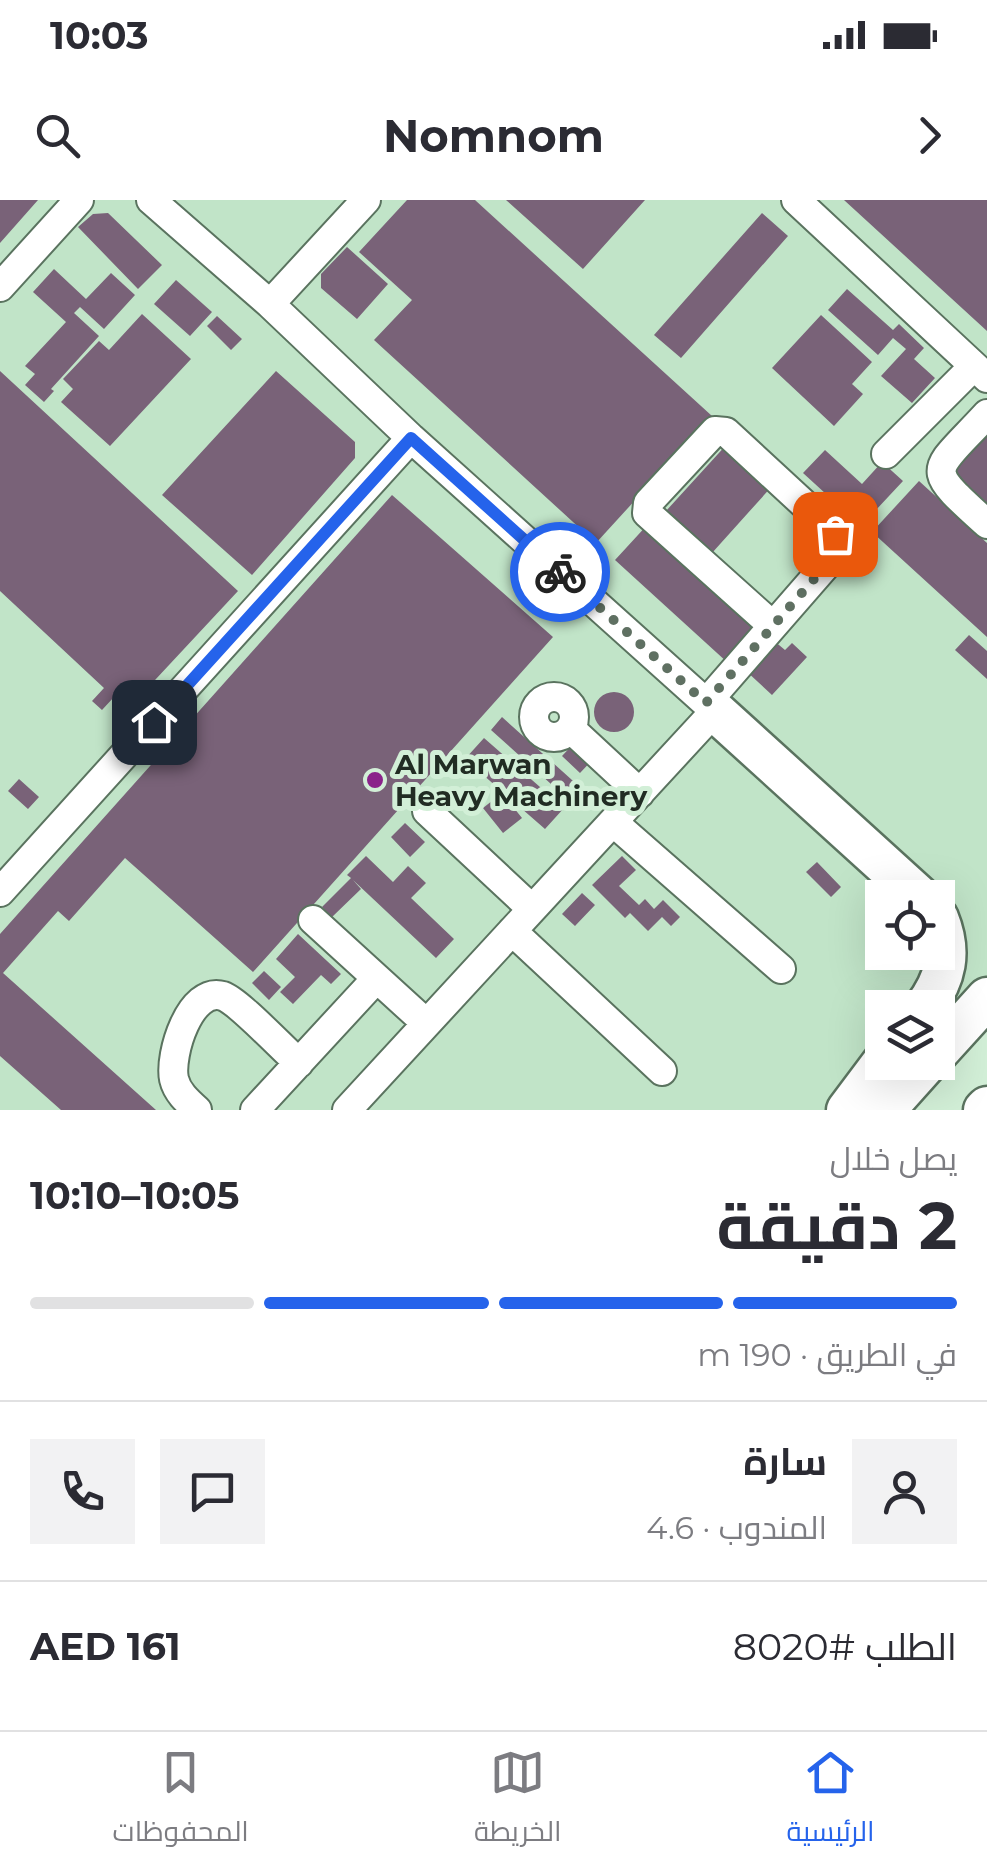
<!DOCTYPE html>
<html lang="ar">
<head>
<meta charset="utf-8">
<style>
  :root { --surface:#fff; --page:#f2f2f3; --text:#2b2b33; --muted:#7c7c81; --line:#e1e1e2; --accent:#2563eb }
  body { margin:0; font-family:Montserrat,Cairo,sans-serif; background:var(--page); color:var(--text); direction:rtl; height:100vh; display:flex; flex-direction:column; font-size:38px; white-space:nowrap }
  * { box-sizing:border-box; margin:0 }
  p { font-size:32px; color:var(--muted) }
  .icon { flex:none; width:55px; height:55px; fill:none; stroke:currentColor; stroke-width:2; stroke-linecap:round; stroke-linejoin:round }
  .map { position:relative; height:910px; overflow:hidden; direction:ltr }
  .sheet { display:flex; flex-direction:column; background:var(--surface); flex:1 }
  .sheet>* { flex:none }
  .tools { position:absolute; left:865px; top:680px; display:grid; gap:20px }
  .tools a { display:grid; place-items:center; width:90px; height:90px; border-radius:0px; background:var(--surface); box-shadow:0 10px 40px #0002; font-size:50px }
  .pin { position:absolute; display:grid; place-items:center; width:85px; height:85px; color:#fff; margin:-42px; border-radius:20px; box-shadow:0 5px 15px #0006 }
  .courier { position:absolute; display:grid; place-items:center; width:100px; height:100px; margin:-50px; border:8px solid #2563eb; border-radius:50%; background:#fff; color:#222; box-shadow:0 2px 12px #0007 }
  .overview em { font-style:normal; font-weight:700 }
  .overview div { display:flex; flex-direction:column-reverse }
  .overview { display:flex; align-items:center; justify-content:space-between; height:170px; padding:0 30px }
  h1 { font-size:65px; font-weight:700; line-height:75px }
  .bar { display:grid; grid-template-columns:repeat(4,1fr); gap:15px 10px; align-content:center; height:120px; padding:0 30px }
  .bar i { height:12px; border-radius:8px; background:var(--line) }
  .bar .active { background:var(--accent) }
  .bar p { grid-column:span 4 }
  .line { display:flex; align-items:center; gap:25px; padding:0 30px; border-top:2px solid var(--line) }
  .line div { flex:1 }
  .round { display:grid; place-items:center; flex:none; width:105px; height:105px; border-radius:0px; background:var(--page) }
  .status { display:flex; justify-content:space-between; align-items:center; height:70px; padding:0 50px; background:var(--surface); direction:ltr }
  .status svg { height:28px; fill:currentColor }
  header { display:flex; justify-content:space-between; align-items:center; height:130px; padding:0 30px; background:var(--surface); font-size:45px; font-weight:700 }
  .menu { display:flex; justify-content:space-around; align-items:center; height:140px; border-top:2px solid var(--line); background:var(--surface); font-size:28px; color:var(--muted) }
  .menu a { display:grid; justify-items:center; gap:5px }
  .menu .active { color:var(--accent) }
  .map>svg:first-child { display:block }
</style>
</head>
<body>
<div class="status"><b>10:03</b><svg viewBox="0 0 49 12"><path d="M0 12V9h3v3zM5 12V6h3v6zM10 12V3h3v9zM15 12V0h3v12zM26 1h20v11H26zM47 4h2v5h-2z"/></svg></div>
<header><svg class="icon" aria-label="forward" viewBox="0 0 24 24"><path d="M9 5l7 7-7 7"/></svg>Nomnom<svg class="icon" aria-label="search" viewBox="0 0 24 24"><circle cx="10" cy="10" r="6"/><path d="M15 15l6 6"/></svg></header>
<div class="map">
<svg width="987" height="910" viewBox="0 0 987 910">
  <rect width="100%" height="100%" fill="#d2efd7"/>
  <!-- built -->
  <path fill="#c1e4c8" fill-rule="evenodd" d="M0 0H987V782L938 837V808H882V862L871 910H0ZM882 698H938V752H882Z"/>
  <!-- building -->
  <path fill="#796278" d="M0 0H38L0 43Z
    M407 0H475L712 216 596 343 374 140 412 100 359 52Z
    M506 0H645L583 69Z
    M844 0H987V131Z
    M108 13 162 65 138 89 78 27 93 14Z
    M762 13 788 36 681 158 654 135Z
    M347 47 388 84 357 119 321 88V74Z
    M54 69 86 99 111 73 135 95 104 129 80 107 74 113 99 136 51 189 54 191 44 202 25 185 35 174 25 166 66 122 33 92Z
    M176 80 212 112 190 136 154 104Z
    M847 89 893 130 899 124 924 148 914 159 935 178 912 203 881 176 906 149 893 138 878 155 828 110Z
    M142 114 191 159 110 246 61 202 73 189 63 179 99 141 109 150Z
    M821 115 872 162 852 184 863 194 834 226 772 168Z
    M217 116 242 139 231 150 207 126Z
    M0 171 238 391 128 509 114 497 102 510 92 501 104 488 0 391Z
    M276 171 355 242V258L252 375 162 295Z
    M987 227V303L949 269Z
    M728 243 774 284 712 353 666 311Z
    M825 250 862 284 882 262 903 281 861 326 803 273Z
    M919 281 987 343V437L872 332Z
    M392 295 553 437 253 772 125 658 69 721 58 711 3 773 156 910H61L0 856V734Z
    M649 323 762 426 728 463 615 360Z
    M969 435 987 451V479L955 450Z
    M773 440 785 450 792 443 807 457 772 495 745 470Z
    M594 512a20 20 0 1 1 40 0a20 20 0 1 1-40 0Z
    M502 517 582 589 571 602 491 530Z
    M484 538 564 608 545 629 465 559Z
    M579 538 597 555 580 573 562 556Z
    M19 579 39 597 28 609 8 591Z
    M502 593 522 618 503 633 483 608Z
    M405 623 425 642 410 657 391 637Z
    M366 656 393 682 408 666 426 683 411 698 454 739 436 758 353 680 361 689 332 717 322 707 351 678 347 675Z
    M622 656 636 670 619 686 639 705 645 699 654 709 663 700 680 717 671 726 662 717 648 731 630 713 625 718 592 685Z
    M817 662 841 687 831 697 806 672Z
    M582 693 595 705 575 726 562 714Z
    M298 734 341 774 331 784 321 775 293 804 280 792 295 777 276 759Z
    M264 771 281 787 269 800 252 783Z"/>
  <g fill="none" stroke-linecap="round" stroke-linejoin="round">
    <defs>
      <path id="minor" d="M151 0 270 104 411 238 715 511 347 910
        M796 0 987 178
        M0 87 79 0
        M270 104 366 0
        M987 214C931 275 922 265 987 324
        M886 254 974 166
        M534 517a20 20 0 1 1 40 0a20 20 0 1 1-40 0Z
        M706 503 834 356 837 342 830 328 726 232 715 231 648 303 647 313 773 426
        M571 529 640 593
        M427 611 532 709
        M613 622 781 769
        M0 692 411 238
        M313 720 426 823
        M512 731 662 871
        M197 910C187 901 177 892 174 879 169 855 190 786 223 796 238 801 284 850 299 863
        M255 910 376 779"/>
      <path id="highway" d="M715 511 921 698
        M924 808C946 779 952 752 938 718
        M938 852 987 798
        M847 910 883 862
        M885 910 928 862
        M984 910 987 907"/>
    </defs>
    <!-- minor casing -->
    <use href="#minor" stroke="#5a735f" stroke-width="32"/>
    <!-- highway casing -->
    <use href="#highway" stroke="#5a735f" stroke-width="45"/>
    <!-- minor -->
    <use href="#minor" stroke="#fff" stroke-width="28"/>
    <!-- highway -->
    <use href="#highway" stroke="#fff" stroke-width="40"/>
  </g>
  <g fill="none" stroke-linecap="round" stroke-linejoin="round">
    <!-- done -->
    <path stroke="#5f7062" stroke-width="10" stroke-dasharray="0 18" d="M560 372 706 503 834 356 835 334"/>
    <!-- route -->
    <path stroke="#2563eb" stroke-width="12" d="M154 522 411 238 560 372"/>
  </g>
  <!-- markers -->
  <circle fill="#8a238a" stroke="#d2efd7" stroke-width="4" cx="375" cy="580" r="10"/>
  <g text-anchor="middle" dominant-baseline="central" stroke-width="10" stroke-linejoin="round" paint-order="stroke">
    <!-- poi labels -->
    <g font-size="28" font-weight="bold" fill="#212c23" stroke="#d2efd7" text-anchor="start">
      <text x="395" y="564">Al Marwan<tspan x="395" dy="32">Heavy Machinery</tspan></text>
    </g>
  </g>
</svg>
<div class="tools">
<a><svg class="icon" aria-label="locate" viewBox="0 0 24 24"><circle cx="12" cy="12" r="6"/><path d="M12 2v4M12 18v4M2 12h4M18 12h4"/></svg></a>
<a><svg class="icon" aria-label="layers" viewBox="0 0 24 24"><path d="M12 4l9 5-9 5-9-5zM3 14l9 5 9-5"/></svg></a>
</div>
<div class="pin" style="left:835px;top:334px;background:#ea580c"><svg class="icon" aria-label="bag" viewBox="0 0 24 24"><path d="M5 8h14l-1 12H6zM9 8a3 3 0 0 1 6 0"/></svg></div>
<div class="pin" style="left:154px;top:522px;background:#1f2937"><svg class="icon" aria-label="home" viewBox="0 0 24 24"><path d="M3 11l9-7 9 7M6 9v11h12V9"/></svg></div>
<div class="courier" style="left:560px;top:372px"><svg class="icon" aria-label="bike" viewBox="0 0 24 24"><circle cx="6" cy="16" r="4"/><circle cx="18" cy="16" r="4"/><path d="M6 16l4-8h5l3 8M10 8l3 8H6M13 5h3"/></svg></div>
</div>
<section class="sheet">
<div class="overview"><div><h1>2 دقيقة</h1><p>يصل خلال</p></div><em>10:05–10:10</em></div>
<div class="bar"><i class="active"></i><i class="active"></i><i class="active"></i><i></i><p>في الطريق · 190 m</p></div>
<div class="line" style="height:180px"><a class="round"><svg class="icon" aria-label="person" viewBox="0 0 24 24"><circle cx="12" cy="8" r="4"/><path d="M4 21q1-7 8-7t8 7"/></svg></a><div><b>سارة</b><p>المندوب · 4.6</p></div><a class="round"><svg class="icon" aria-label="chat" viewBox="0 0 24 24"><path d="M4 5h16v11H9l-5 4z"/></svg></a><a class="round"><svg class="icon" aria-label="phone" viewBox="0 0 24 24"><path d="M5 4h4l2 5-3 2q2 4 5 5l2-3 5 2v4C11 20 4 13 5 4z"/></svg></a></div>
<div class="line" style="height:130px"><div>الطلب #8020</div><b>AED 161</b></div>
</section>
<nav class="menu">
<a class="active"><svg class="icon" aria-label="home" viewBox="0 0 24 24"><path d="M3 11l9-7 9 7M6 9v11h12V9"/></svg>الرئيسية</a>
<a><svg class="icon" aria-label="map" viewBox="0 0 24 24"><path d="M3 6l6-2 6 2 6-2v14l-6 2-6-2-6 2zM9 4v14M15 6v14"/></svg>الخريطة</a>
<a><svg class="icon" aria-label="saved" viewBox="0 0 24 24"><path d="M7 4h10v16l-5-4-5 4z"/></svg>المحفوظات</a>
</nav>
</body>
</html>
